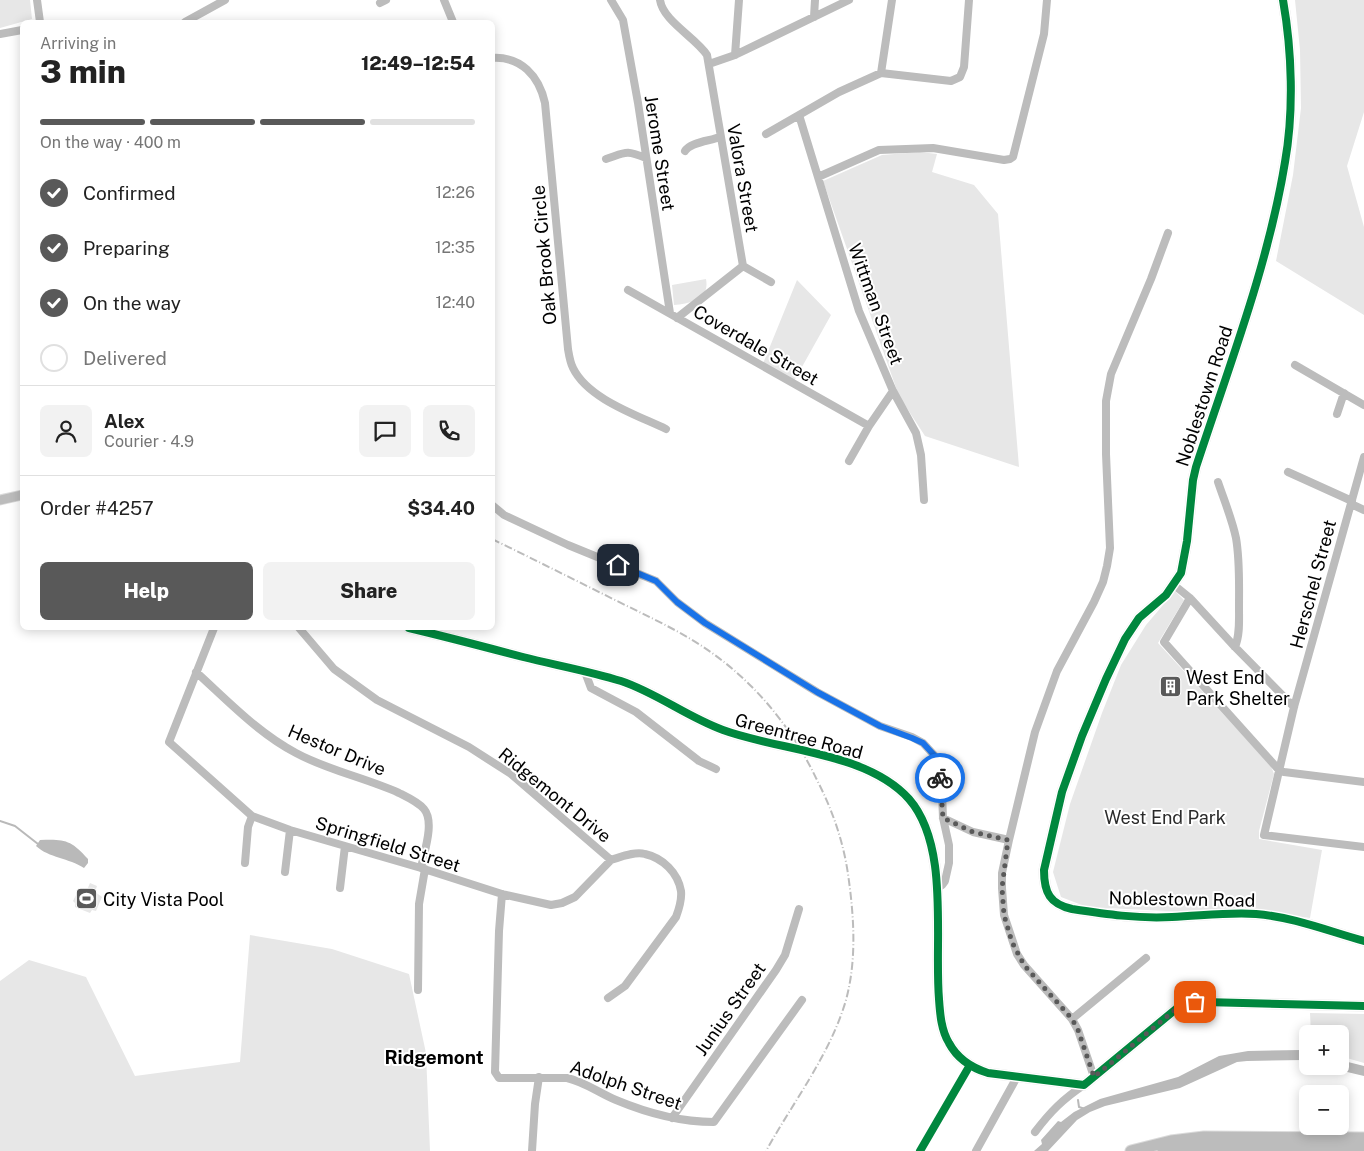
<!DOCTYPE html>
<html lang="en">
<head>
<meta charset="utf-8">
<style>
  :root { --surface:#fff; --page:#f2f2f2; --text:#222; --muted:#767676; --line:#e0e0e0; --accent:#595959 }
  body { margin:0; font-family:"Public Sans",sans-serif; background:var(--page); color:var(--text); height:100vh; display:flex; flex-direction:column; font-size:19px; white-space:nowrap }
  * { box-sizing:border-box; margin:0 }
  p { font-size:16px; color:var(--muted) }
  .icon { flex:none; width:28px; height:28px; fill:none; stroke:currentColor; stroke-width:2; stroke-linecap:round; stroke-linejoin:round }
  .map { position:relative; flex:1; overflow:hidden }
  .side { position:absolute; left:20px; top:20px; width:475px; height:610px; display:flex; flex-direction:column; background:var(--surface); border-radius:8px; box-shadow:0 2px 12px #0003 }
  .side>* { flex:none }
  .tools { position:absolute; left:1299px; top:1025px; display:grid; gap:10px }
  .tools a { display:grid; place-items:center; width:50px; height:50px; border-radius:8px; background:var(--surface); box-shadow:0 2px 12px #0003; font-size:25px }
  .pin { position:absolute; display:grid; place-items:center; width:42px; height:42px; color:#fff; margin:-21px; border-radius:10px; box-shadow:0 2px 8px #0006 }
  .courier { position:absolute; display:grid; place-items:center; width:50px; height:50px; margin:-25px; border:4px solid #1a73e8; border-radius:50%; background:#fff; color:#222; box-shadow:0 1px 6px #0007 }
  .overview em { font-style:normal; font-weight:800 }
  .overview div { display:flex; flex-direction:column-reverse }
  .overview { display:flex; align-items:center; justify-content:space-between; height:85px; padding:0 20px }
  h1 { font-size:32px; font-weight:800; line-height:38px }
  .bar { display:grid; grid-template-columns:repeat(4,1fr); gap:8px 5px; align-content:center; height:60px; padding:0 20px }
  .bar i { height:6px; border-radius:4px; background:var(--line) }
  .bar .selected { background:var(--accent) }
  .bar p { grid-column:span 4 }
  .line { display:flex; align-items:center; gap:12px; padding:0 20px; border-top:1px solid var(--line) }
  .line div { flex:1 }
  .round { display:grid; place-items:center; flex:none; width:52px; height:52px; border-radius:8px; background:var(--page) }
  ol { padding:0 20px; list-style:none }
  li { display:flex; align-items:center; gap:15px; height:55px }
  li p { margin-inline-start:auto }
  li .icon { padding:5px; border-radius:50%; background:var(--accent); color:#fff; stroke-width:4 }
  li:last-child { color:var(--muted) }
  li i { width:28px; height:28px; border:2px solid var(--line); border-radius:50% }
  .button { display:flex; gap:10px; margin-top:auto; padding:10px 20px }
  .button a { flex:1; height:58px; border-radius:8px; background:var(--accent); color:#fff; font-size:20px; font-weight:800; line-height:58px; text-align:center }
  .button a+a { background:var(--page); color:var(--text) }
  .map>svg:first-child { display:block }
</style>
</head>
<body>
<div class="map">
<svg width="1364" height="1151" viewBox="0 0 1364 1151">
  <rect width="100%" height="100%" fill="#fff"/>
  <!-- green -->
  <path fill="#e7e7e7" d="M0 0H30L32 19 0 28Z
    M1295 0H1364V112L1347 166 1364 227V315L1276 261 1293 175 1301 108 1300 50Z
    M920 152 937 154 932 172 974 185 998 214 1019 467 925 436 899 396 823 181 882 155Z
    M706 279C710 300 690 303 674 305L672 285Z
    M797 280 831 315 793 383 762 366Z
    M1175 591 1184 600 1158 643 1271 766 1274 774 1259 831V839L1322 850 1310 918 1259 911H1166L1087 907 1061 897 1053 872 1070 804 1102 713 1121 665 1146 625Z
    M90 883 97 886 95 892 102 897 96 911 92 910 90 913 75 907V903L73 901 79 889 82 890 83 888 87 890Z
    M250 935 332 949 409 974 426 1053 430 1151H0V981L29 960 86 977 135 1076 240 1062Z
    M1310 1013 1364 1014V1063L1340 1056V1034H1311Z"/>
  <!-- water -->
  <path fill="#b9b9b9" d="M40 840C65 839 71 840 88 859V863L84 868C69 858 49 858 36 846Z
    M87 892 91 894 90 897H91L87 907 85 908 81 907 85 895H86Z
    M1301 1050 1307 1051V1062L1303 1060 1247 1061 1237 1062 1180 1088 1105 1106 1090 1112 1077 1120 1048 1151H1034L1042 1144 1041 1140 1058 1121 1061 1122 1074 1112 1100 1099 1178 1077 1219 1056 1248 1051Z
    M1340 1060 1364 1066V1076L1322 1066H1340Z"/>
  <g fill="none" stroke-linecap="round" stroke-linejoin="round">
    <!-- stream -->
    <path stroke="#b9b9b9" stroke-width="2" d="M0 821 15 826 38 844
      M1078 1100 1079 1107 1085 1109"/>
    <defs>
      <path id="major" d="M1283 0C1292 51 1294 111 1285 162 1268 266 1229 366 1196 467L1193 480 1187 541 1181 573 1166 595 1139 618 1125 639 1106 679 1082 736 1062 792 1044 870C1044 893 1050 904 1072 909 1105 914 1138 919 1172 917 1200 916 1228 912 1256 914 1293 917 1328 931 1364 941
        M0 500 22 495
        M409 628C447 637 485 647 523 657 555 665 589 671 621 681 657 693 687 717 723 730 780 751 867 752 909 799 950 846 934 940 939 999 940 1013 941 1030 949 1043 957 1058 972 1068 988 1073L1084 1085 1176 1009 1187 1004 1204 1002 1364 1006"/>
      <path id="highway" d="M1131 1151 1171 1141 1204 1137 1364 1138
        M1163 1151 1205 1146 1364 1147"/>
    </defs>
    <!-- major casing -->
    <use href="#major" stroke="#dbdbdb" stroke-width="11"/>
    <!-- highway casing -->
    <use href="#highway" stroke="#dbdbdb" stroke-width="13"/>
    <!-- minor -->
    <path stroke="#bcbcbc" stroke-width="8" d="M37 0 40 22
      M444 0 453 22
      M611 0 623 20 638 103 670 313
      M660 0C663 21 695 37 707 55L743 266
      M380 3 386 0
      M814 17 815 0
      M185 22 225 0
      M0 34 22 30
      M735 55 739 0
      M492 58C521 56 539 76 545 103L568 349C569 355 570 362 573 368 588 399 637 415 666 429
      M709 64 735 55 849 0
      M881 73 892 0
      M799 115 859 311 893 391 916 433 921 455 924 500
      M766 134 839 92 881 73 951 81 960 77 964 67 969 0
      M685 151C690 142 710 141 720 137
      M606 159C627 152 625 150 646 158
      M818 177 879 150 933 148 1004 160 1010 159 1013 157 1044 34 1047 0
      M743 266 771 282
      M628 290 869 426
      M677 318 743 266
      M1295 365 1364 405
      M1337 414 1344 393
      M1364 457 1294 707 1264 835 1364 847
      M849 461 869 426 893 391
      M1288 472 1352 501
      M1218 482C1224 500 1232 519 1236 538 1240 561 1239 585 1239 608 1239 621 1240 635 1235 647
      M1351 504 1364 510
      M492 505 504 515 568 545 656 581 677 602 705 623 817 692 880 726 912 737 923 743 934 755 938 770 942 792 943 818 949 845V863L945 881 942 885 937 888
      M1174 585 1190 598 1235 647 1294 707
      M1190 598 1164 642 1279 770 1284 772 1364 782
      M214 628 169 742 252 816 290 830 421 868 502 894 551 905 562 903 575 897 611 860
      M299 628 334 669 377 700 469 747 511 774 611 860C621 857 635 851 645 854 663 858 678 873 681 891 682 900 679 909 676 917L625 986 608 998
      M196 672C228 701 258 733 296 753 327 770 366 778 399 793 407 797 418 802 424 809 435 822 424 852 421 868
      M585 672 591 688 636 712 699 761 716 769
      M943 818 973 832 1009 840
      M245 863 248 827 252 816
      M285 872 290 830
      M340 888 345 846
      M502 894 499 931 495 1072 499 1078H567C585 1082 599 1093 616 1100 647 1113 680 1122 714 1122L802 1000
      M418 990 419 904 425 869
      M1072 1019 1146 958
      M1094 1077 1078 1030 1072 1019 1024 965 1017 954 1004 915 1002 888V873L1009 840 1035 732 1057 671 1094 602 1103 582 1107 566 1110 548 1106 454V401L1111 374 1151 279 1168 233
      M672 1118 776 970 785 955 799 909
      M1035 1132C1050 1112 1063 1099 1084 1085
      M532 1151 535 1104 539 1077
      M920 1151 970 1065
      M976 1151 1017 1077"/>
    <!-- major -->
    <use href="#major" stroke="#bcbcbc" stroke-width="9"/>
    <!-- highway -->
    <use href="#highway" stroke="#bcbcbc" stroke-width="11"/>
    <!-- rail -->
    <path stroke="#bcbcbc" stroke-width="2" stroke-dasharray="8 2.5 1 2.5" stroke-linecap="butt" d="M492 539C533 559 573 579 613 599 639 612 665 624 689 638 745 671 788 720 816 778 832 809 843 840 848 874 854 916 857 959 846 1000 830 1055 793 1102 766 1151"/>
    <defs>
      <path id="cycleway" d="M1283 0C1292 51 1294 111 1285 162 1268 266 1229 366 1196 467L1193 480 1187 541 1181 573 1166 595 1139 618 1125 639 1106 679 1082 736 1062 792 1044 870C1044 893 1050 904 1072 909 1105 914 1138 919 1172 917 1200 916 1228 912 1256 914 1293 917 1328 931 1364 941
        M409 628C447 637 485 647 523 657 555 665 589 671 621 681 657 693 687 717 723 730 780 751 867 752 909 799 950 846 934 940 939 999 940 1013 941 1030 949 1043 957 1058 972 1068 988 1073L1084 1085 1176 1009 1187 1004 1204 1002 1364 1006
        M920 1151 970 1065"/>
    </defs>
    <!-- cycleway casing -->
    <use href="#cycleway" stroke="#fff" stroke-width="11"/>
    <!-- cycleway -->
    <use href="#cycleway" stroke="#00873e" stroke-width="8"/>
  </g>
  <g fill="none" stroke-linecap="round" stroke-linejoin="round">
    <!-- done -->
    <path stroke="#595959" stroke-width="5" stroke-dasharray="0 9" d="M940 778 943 818 973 832 1008 840 1002 888 1004 915 1012 942 1024 965 1072 1019 1078 1030 1094 1077 1176 1009 1183 1005 1195 1002"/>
    <!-- route -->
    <path stroke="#1a73e8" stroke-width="6" d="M618 565 656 581 677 602 705 623 817 692 880 726 912 738 923 743 934 755 940 778"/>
  </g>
  <!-- icons -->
  <defs>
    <symbol id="building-square" viewBox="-11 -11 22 22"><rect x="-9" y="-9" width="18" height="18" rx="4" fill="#595959" stroke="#fff"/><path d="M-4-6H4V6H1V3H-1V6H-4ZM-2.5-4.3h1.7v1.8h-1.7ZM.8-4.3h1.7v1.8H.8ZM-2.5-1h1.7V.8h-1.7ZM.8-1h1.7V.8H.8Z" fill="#fff"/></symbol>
    <symbol id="stadium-square" viewBox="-11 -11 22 22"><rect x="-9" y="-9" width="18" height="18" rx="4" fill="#595959" stroke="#fff"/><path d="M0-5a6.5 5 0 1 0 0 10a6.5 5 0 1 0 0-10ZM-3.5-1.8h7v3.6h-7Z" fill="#fff"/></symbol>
  </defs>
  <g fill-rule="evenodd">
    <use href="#building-square" x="1158" y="674" width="25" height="25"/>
    <use href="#stadium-square" x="74" y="886" width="25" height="25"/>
  </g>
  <g text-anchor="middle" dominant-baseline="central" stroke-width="4" stroke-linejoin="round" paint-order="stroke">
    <!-- street labels -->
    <g font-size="18" fill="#000" stroke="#fff">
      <text transform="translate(660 153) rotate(81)">Jerome Street</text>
      <text transform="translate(743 178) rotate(80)">Valora Street</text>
      <text transform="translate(544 255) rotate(-95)">Oak Brook Circle</text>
      <text transform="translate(876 304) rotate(70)">Wittman Street</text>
      <text transform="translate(756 345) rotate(30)">Coverdale Street</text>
      <text transform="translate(1204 396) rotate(-72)">Noblestown Road</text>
      <text transform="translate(1313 584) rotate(-75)">Herschel Street</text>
      <text transform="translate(799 736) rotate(15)">Greentree Road</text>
      <text transform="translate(337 750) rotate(23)">Hestor Drive</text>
      <text transform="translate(555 795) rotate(39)">Ridgemont Drive</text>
      <text transform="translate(388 844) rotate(17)">Springfield Street</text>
      <text transform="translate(1182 899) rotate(1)">Noblestown Road</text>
      <text transform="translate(730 1009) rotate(-55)">Junius Street</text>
      <text transform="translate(626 1085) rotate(19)">Adolph Street</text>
    </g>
    <!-- poi labels -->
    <g font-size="18" fill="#000" stroke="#fff" text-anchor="start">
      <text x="1186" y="677">West End<tspan x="1186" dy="21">Park Shelter</tspan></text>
      <text x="103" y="899">City Vista Pool</text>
    </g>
    <!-- park labels -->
    <g font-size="18" fill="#2b2b2b" stroke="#fff">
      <text x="1165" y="817">West End Park</text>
    </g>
    <!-- neighbourhood labels -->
    <g font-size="19" font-weight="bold" fill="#000" stroke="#fff">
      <text x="434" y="1057">Ridgemont</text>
    </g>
  </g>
</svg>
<div class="tools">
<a>+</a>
<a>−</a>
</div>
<div class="pin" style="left:1195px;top:1002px;background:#ea580c"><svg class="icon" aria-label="bag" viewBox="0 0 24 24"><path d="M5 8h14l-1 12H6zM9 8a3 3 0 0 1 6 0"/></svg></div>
<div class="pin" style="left:618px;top:565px;background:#1f2937"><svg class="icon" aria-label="home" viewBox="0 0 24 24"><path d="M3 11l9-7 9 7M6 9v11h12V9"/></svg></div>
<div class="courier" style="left:940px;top:778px"><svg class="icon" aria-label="bike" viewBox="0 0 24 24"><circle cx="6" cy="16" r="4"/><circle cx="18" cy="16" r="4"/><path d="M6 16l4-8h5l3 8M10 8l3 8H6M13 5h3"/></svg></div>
<section class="side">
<div class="overview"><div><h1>3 min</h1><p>Arriving in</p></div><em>12:49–12:54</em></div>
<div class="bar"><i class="selected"></i><i class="selected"></i><i class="selected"></i><i></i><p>On the way · 400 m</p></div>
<ol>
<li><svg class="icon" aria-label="check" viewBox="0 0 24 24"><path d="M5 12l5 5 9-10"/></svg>Confirmed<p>12:26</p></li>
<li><svg class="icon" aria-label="check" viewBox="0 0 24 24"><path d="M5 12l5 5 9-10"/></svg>Preparing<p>12:35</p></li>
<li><svg class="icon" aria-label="check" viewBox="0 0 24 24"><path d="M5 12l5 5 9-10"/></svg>On the way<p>12:40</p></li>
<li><i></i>Delivered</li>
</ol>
<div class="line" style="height:90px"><a class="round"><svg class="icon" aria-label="person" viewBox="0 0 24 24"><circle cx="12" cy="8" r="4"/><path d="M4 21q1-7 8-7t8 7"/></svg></a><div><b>Alex</b><p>Courier · 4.9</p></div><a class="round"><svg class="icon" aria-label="chat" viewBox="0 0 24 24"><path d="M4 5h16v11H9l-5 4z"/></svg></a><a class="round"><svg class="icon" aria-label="phone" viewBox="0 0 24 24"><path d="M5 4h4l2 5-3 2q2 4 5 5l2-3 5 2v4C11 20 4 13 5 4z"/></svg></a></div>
<div class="line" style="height:65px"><div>Order #4257</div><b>$34.40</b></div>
<div class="button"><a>Help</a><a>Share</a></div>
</section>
</div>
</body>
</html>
